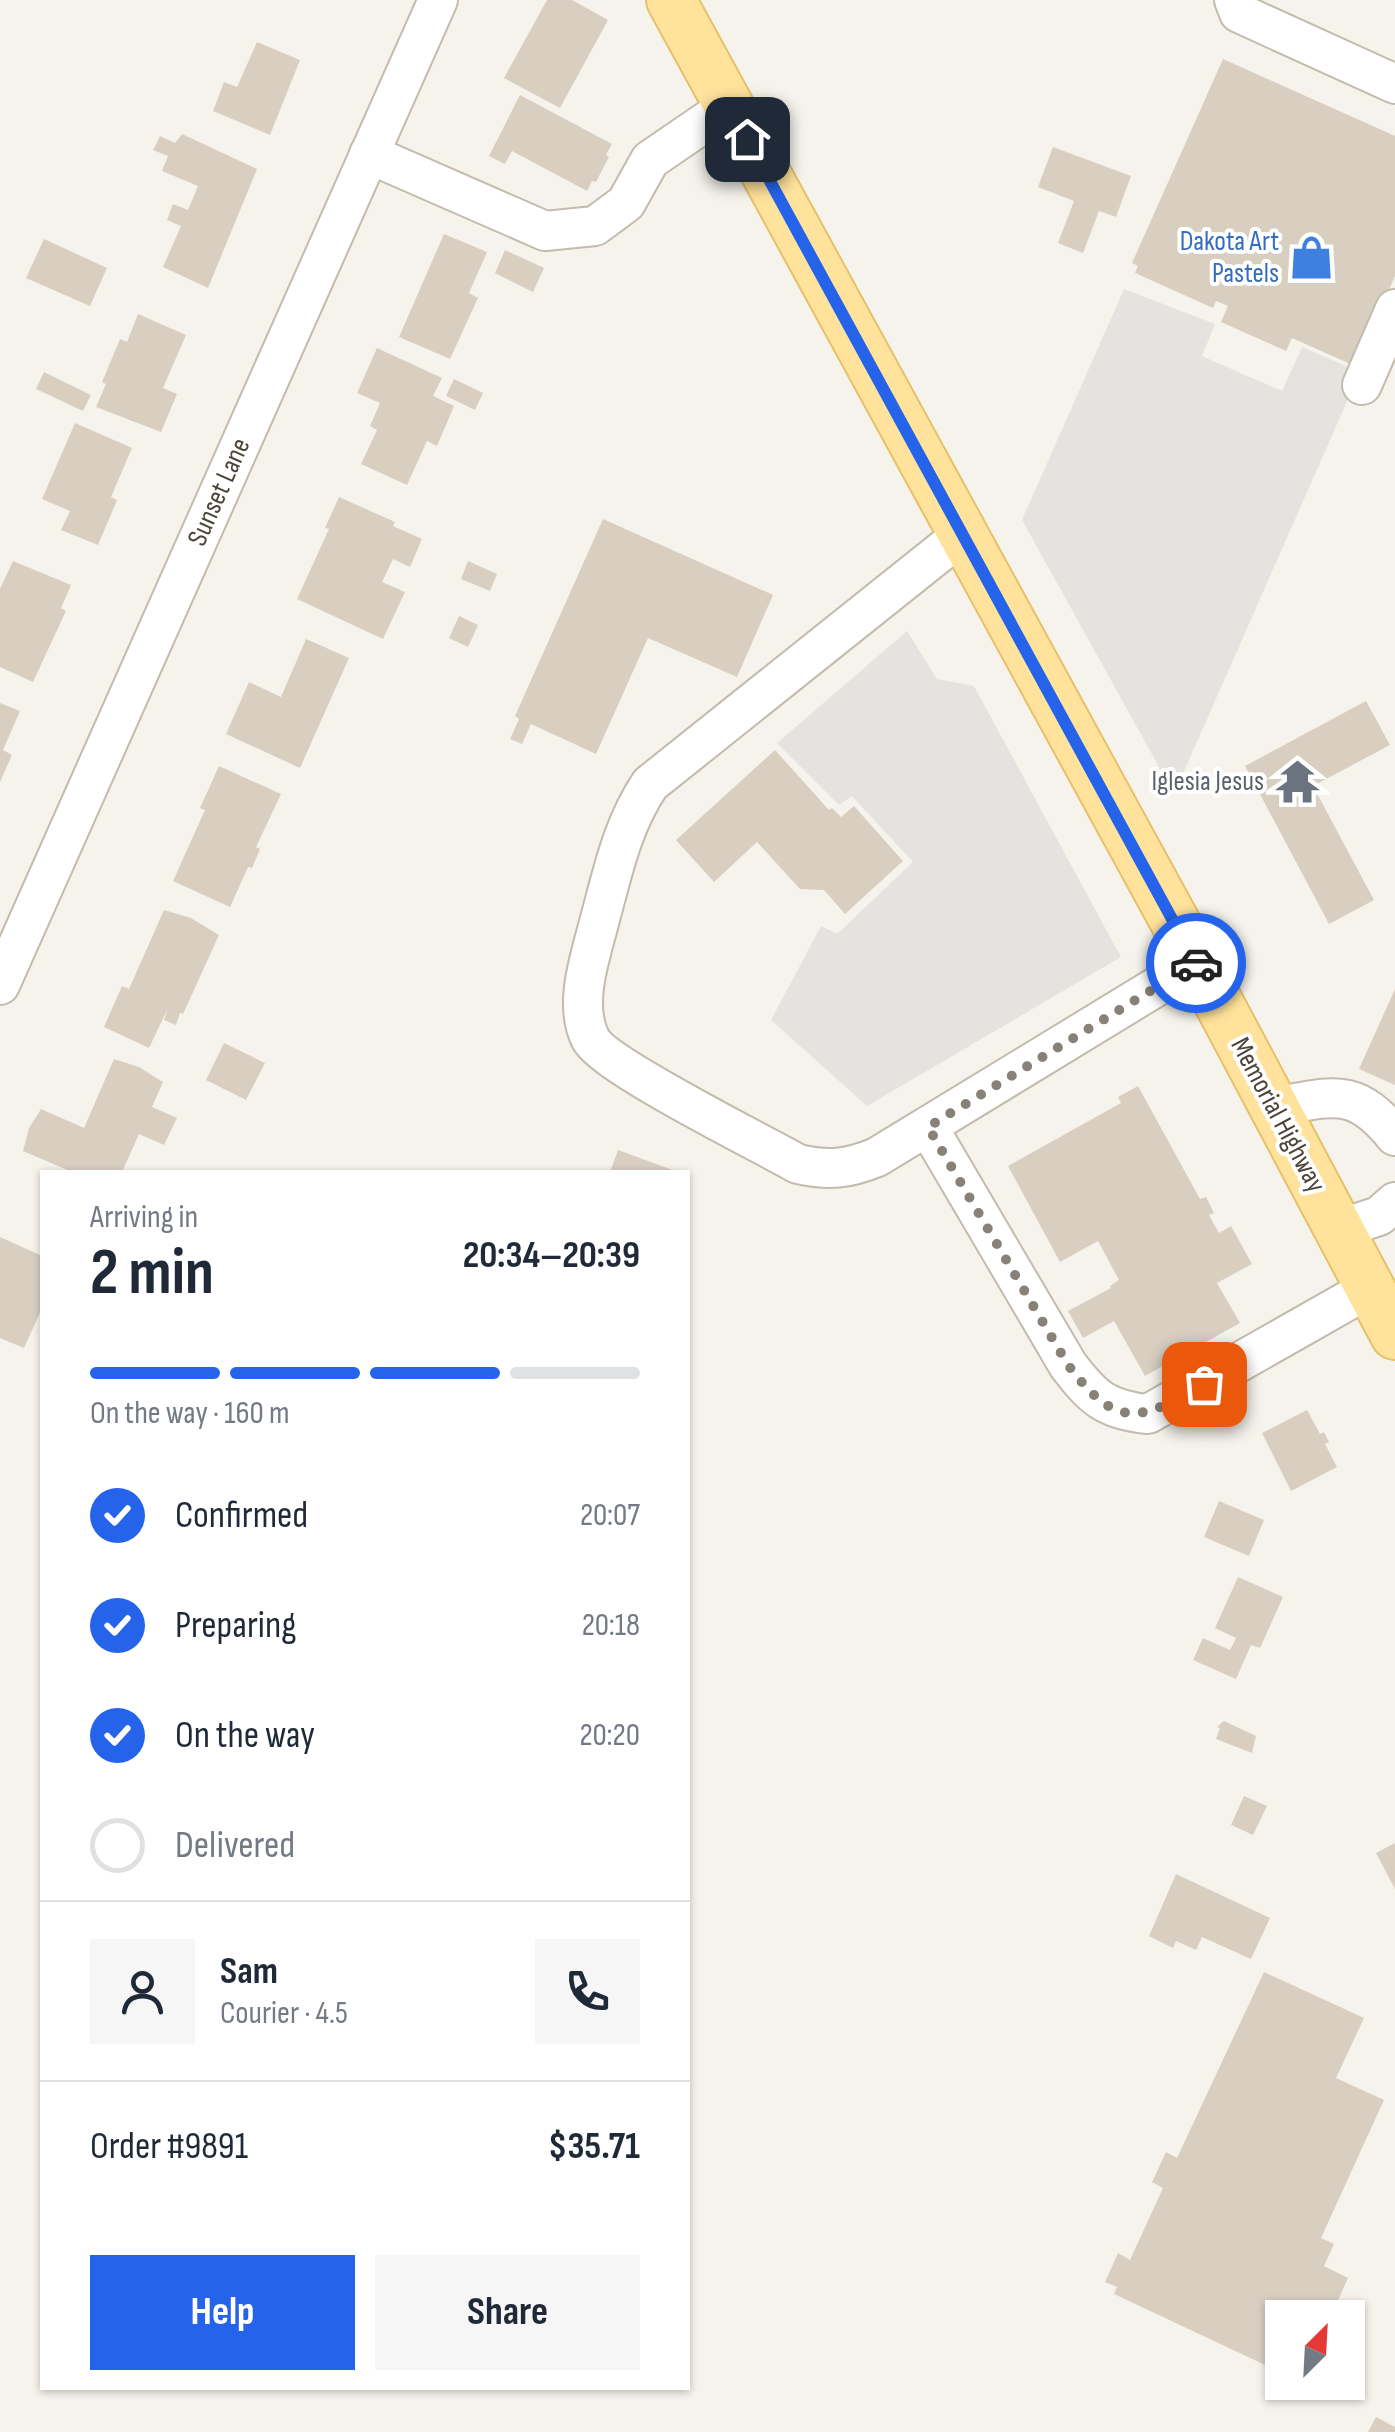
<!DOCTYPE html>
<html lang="en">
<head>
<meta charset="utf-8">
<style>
  :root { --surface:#fff; --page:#f6f6f7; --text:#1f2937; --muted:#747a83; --line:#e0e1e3; --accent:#2563eb }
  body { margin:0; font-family:"Sofia Sans Condensed",sans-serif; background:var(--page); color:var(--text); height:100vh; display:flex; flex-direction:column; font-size:38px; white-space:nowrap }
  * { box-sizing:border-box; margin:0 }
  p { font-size:32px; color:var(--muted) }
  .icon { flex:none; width:55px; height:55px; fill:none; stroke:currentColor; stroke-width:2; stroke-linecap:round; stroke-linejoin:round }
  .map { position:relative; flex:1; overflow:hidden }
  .side { position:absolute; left:40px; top:1170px; width:650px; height:1220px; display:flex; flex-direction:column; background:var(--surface); border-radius:0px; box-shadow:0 2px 8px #0004 }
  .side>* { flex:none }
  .needle { width:65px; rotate:24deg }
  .buttons { position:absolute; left:1265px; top:2300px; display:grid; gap:20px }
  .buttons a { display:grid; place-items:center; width:100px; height:100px; border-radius:0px; background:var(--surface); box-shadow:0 2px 8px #0004; font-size:50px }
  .pin { position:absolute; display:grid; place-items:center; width:85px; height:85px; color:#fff; margin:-42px; border-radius:20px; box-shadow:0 5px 15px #0006 }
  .courier { position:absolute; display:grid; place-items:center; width:100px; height:100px; margin:-50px; border:8px solid #2563eb; border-radius:50%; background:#fff; color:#222; box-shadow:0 2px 12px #0007 }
  .head em { font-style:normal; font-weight:700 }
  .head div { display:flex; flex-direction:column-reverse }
  .head { display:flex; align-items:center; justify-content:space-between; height:170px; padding:0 50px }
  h1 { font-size:65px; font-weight:700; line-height:75px }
  .bar { display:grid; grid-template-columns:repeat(4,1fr); gap:15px 10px; align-content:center; height:120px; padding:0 50px }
  .bar i { height:12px; border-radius:8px; background:var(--line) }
  .bar .on { background:var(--accent) }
  .bar p { grid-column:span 4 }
  .line { display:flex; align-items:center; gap:25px; padding:0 50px; border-top:2px solid var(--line) }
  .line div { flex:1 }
  .round { display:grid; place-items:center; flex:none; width:105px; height:105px; border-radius:0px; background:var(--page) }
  ol { padding:0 50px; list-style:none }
  li { display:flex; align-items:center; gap:30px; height:110px }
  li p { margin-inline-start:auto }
  li .icon { padding:10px; border-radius:50%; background:var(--accent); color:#fff; stroke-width:4 }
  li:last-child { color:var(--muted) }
  li i { width:55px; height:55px; border:5px solid var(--line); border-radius:50% }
  .action { display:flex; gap:20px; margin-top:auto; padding:20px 50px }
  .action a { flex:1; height:115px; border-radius:0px; background:var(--accent); color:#fff; font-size:40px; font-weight:700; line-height:115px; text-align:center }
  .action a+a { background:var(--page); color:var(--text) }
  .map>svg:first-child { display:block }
</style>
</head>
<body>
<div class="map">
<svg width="1395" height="2432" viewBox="0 0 1395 2432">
  <rect width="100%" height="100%" fill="#f6f3ec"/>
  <!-- parking -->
  <path fill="#e5e3e0" d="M1124 289 1215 324 1202 356 1282 391 1302 347 1360 372 1174 794 1022 520Z
    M907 631 937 679 974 686 1121 957 867 1106 771 1020 821 926 837 934 913 862 852 796 839 805 777 743Z"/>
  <!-- building -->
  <path fill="#d8cfc1" d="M547 0H572L608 20 560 108 504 78Z
    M257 42 300 60 270 135 213 111 224 82 237 87Z
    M1223 59 1395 136V276L1355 366 1292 338 1286 351 1221 322 1228 306 1216 301 1213 308 1135 273 1138 266 1132 263Z
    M520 95 612 144 606 155 609 157 596 182 592 181 587 191 512 151 505 164 489 156Z
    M182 134 257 169 208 288 163 267 181 226 167 220 173 204 188 210 198 186 162 171 168 156 153 150 160 136 175 143Z
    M1053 147 1131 176 1116 217 1099 211 1083 253 1058 243 1074 201 1038 187Z
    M444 234 487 252 469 293 478 298 450 359 399 337Z
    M44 239 107 268 90 306 26 278Z
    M505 250 544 268 533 292 495 273Z
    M138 314 186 335 163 388 177 394 161 432 96 407 106 384 102 382 120 339 127 342Z
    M377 348 442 378 433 396 454 406 437 446 427 441 407 485 361 464 377 430 370 426 380 403 357 393Z
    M44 372 91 395 83 411 36 389Z
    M454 379 483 393 475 410 446 396Z
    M75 423 132 448 111 497 117 500 98 545 61 530 70 511 42 499Z
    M339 497 395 522 393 526 422 539 410 567 393 559 382 582 405 592 383 639 297 599 329 529 325 528Z
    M603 519 773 595 737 677 648 638 596 754 531 724 522 744 510 739 519 719 515 716Z
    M13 561 71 585 61 608 66 611 33 682 0 667V589Z
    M468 561 497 574 490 591 461 579Z
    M459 616 478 625 468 647 449 638Z
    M306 639 349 658 300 768 226 734 249 682 281 697Z
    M1366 701 1390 745 1313 786 1374 900 1329 924 1245 766Z
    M0 703 20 711 3 750 12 755 0 782Z
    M775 750 829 810 832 808 841 817 854 806 903 861 845 914 824 890 800 889 757 842 714 882 676 840Z
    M219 766 281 794 256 847 260 849 252 868 248 867 230 907 173 881 205 810 200 808Z
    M164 910 191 918 219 935 183 1014 180 1013 176 1025 164 1020 168 1008 149 1048 104 1027 122 986 129 989Z
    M1395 989V1085L1359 1069Z
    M224 1043 265 1063 246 1100 206 1080Z
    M114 1059 139 1067 163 1082 152 1107 177 1118 164 1145 139 1134 122 1172H72L23 1151 29 1128 41 1109 84 1128Z
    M1138 1086 1200 1199 1206 1197 1214 1213 1209 1215 1219 1233 1231 1226 1252 1264 1217 1283 1240 1323 1145 1376 1114 1321 1083 1338 1068 1311 1111 1288 1110 1286 1119 1280 1098 1241 1060 1262 1008 1166 1121 1103 1118 1097Z
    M618 1150 678 1172H610Z
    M0 1237 42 1256V1308L24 1348 0 1338Z
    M1307 1410 1320 1434 1324 1432 1329 1442 1325 1444 1337 1467 1291 1491 1262 1433Z
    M1219 1501 1264 1520 1249 1556 1204 1537Z
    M1238 1577 1283 1597 1260 1648 1251 1645 1236 1679 1193 1660 1203 1638 1230 1650 1236 1638 1215 1628Z
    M1224 1721 1256 1736 1252 1753 1216 1739 1220 1728 1217 1727Z
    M1244 1796 1267 1806 1253 1835 1231 1825Z
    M1395 1843V1889L1376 1853Z
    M1176 1874 1270 1918 1251 1959 1202 1937 1196 1950 1176 1941 1173 1948 1149 1936Z
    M1264 1972 1364 2018 1336 2078 1384 2100 1321 2238 1334 2244 1324 2266 1348 2278 1330 2318H1282V2373L1114 2294 1117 2287 1105 2282 1118 2253 1130 2260 1163 2188 1152 2182 1166 2152 1177 2158Z
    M1376 2417 1395 2427V2432H1368Z"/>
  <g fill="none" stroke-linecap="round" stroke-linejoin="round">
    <defs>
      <path id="minor" d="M1234 0 1239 13 1395 84
        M369 154 545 231 595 226 626 203 650 160 729 106
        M1362 385 1395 309
        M963 534 650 784C622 826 613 871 600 919 591 955 573 1002 590 1038 603 1065 763 1144 798 1164 829 1171 848 1169 877 1157L1197 962
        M0 985 438 0
        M1274 1107C1332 1097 1354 1085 1395 1136
        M928 1127 1068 1365C1093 1398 1106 1410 1148 1414L1370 1288
        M1339 1229 1379 1216 1395 1202"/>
      <path id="major" d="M671 0 1197 962 1395 1335"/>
    </defs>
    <!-- minor casing -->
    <use href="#minor" stroke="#c2bbae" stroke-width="42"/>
    <!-- major casing -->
    <use href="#major" stroke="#e6c16a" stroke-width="52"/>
    <!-- minor -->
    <use href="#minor" stroke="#fff" stroke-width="38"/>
    <!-- major -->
    <use href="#major" stroke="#ffe39c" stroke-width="48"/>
  </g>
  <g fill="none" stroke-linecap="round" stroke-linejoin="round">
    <!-- done -->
    <path stroke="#878178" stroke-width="10" stroke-dasharray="0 18" d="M1196 963 928 1127 1068 1365C1117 1430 1139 1422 1204 1384"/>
    <!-- route -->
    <path stroke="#2563eb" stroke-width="12" d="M747 139 1196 963"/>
  </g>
  <!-- icons -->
  <defs>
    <symbol id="shop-bare" viewBox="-9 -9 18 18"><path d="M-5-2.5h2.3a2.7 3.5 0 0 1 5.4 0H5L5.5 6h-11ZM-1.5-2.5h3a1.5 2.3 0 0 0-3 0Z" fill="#3f7fe0" stroke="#fff" stroke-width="2.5" paint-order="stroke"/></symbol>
    <symbol id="temple-bare" viewBox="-9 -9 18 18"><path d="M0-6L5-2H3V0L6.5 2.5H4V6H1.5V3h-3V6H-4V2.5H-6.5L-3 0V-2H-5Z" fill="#6b7280" stroke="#fff" stroke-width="2.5" paint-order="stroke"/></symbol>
  </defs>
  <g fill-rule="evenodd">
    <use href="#shop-bare" x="1280" y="226" width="63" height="63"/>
    <use href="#temple-bare" x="1266" y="750" width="63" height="63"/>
  </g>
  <g text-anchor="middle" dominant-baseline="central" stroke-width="8" stroke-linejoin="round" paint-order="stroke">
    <!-- shop labels -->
    <g font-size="28" fill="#366cbe" stroke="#fff" text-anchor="end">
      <text x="1279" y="241">Dakota Art<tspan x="1279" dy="32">Pastels</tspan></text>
    </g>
    <!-- street labels -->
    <g font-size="28" fill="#4b4439" stroke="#fff">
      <text transform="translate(219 492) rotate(-66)">Sunset Lane</text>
      <text transform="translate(1278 1115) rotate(62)">Memorial Highway</text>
    </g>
    <!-- worship labels -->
    <g font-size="28" fill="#5b616d" stroke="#fff" text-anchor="end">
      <text x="1264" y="781">Iglesia Jesus</text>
    </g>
  </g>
</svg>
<div class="buttons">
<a><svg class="needle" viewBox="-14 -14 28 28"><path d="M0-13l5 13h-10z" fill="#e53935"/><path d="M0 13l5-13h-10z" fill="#747a83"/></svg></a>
</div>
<div class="pin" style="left:1204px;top:1384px;background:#ea580c"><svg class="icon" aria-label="bag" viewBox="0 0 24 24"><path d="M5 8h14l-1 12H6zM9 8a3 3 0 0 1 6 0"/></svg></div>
<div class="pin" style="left:747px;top:139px;background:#1f2937"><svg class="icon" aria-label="home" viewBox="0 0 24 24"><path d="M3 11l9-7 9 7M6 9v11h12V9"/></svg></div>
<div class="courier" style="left:1196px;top:963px"><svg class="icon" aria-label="car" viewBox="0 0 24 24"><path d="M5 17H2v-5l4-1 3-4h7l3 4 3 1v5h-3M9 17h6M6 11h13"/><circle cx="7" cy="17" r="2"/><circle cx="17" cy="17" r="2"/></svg></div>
<section class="side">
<div class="head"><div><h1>2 min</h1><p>Arriving in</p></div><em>20:34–20:39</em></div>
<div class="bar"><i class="on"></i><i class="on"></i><i class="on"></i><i></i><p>On the way · 160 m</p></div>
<ol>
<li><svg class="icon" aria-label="check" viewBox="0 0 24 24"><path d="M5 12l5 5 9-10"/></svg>Confirmed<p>20:07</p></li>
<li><svg class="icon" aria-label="check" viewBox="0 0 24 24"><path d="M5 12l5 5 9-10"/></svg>Preparing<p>20:18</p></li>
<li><svg class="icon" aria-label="check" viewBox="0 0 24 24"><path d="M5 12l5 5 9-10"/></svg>On the way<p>20:20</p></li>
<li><i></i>Delivered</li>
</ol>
<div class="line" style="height:180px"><a class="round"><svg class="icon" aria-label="person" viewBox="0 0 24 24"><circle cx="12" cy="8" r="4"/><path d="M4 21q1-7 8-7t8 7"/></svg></a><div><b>Sam</b><p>Courier · 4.5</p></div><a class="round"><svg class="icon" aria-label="phone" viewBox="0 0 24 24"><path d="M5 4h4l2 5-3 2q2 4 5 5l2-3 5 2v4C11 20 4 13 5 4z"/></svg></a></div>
<div class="line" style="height:130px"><div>Order #9891</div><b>$35.71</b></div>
<div class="action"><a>Help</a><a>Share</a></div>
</section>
</div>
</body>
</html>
